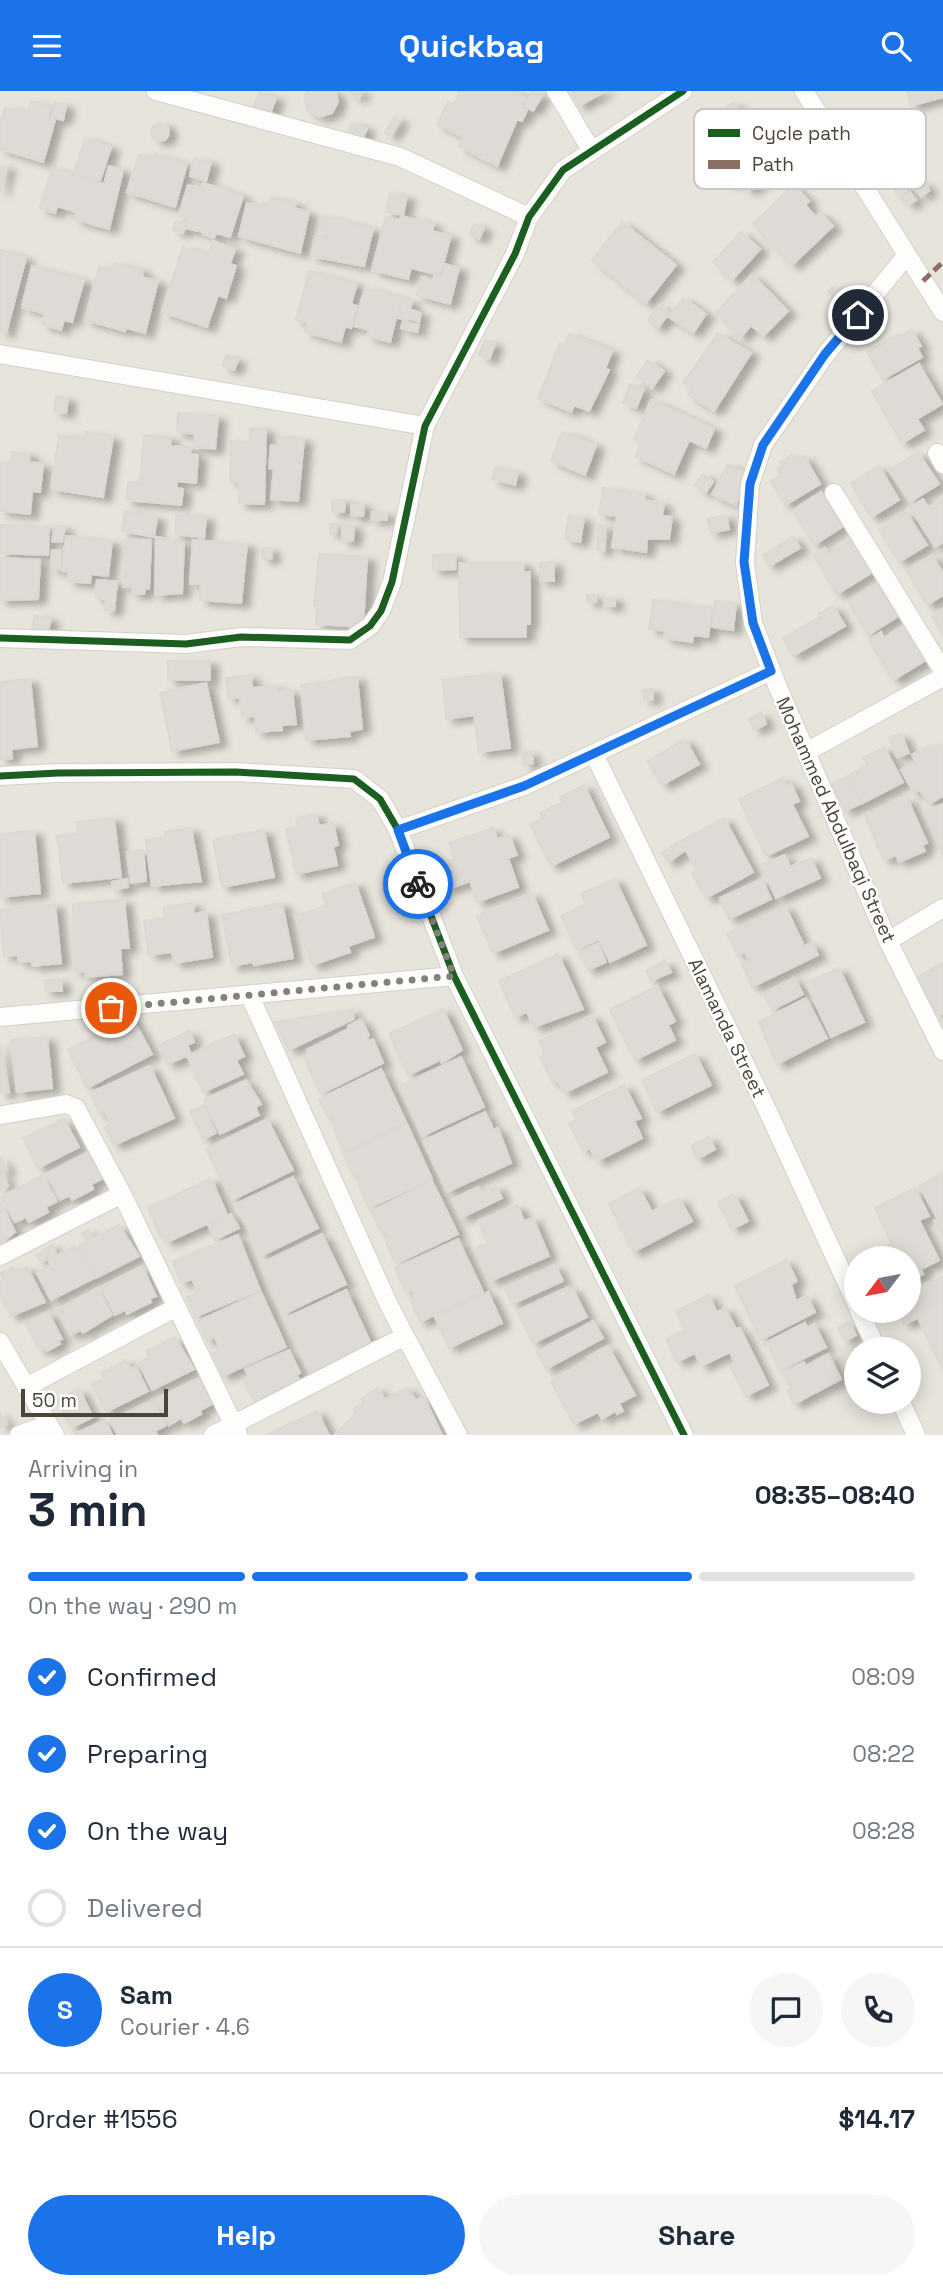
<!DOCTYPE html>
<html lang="en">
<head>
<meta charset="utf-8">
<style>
  :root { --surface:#fff; --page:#f6f6f7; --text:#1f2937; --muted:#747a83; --line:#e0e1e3; --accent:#1a73e8 }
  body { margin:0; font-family:"Space Grotesk",sans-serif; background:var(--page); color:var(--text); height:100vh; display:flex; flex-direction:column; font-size:26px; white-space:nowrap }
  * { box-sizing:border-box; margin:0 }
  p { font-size:23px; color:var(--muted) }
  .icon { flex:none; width:38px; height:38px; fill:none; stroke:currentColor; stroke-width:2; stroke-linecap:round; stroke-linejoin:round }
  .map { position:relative; height:1344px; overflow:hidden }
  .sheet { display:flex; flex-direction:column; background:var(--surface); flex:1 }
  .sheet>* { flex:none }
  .needle { width:46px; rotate:238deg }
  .tools { position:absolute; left:844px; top:1155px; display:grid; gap:14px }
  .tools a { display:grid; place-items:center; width:77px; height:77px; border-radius:50%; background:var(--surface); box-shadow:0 4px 18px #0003; font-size:35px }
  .scale { position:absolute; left:21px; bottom:18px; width:147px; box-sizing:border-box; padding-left:7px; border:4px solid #4b4439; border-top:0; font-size:19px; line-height:24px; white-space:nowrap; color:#4b4439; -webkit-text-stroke:5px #fff; paint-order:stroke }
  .pin { position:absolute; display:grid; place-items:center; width:60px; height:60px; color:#fff; margin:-30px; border:4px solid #fff; border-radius:50%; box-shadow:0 2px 7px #0007 }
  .courier { position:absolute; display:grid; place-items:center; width:70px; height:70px; margin:-35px; border:5px solid #1a73e8; border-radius:50%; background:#fff; color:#222; box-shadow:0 2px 9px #0007 }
  .overview em { font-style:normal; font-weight:600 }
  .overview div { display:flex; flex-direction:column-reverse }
  .overview { display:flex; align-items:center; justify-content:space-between; height:119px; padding:0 28px }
  h1 { font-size:46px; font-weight:600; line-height:52px }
  .bar { display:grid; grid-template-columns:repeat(4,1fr); gap:10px 7px; align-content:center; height:84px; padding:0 28px }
  .bar i { height:9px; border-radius:5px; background:var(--line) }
  .bar .selected { background:var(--accent) }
  .bar p { grid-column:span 4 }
  .line { display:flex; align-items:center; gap:18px; padding:0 28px; border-top:2px solid var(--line) }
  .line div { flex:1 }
  .round { display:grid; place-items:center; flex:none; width:74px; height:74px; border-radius:37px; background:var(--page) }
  ol { padding:0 28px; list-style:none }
  li { display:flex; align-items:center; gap:21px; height:77px }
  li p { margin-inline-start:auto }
  li .icon { padding:7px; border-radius:50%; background:var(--accent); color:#fff; stroke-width:4 }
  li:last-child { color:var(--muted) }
  li i { width:38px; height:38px; border:4px solid var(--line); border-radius:50% }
  .cta { display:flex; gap:14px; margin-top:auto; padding:14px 28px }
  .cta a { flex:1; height:80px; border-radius:42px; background:var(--accent); color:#fff; font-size:28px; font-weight:600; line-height:80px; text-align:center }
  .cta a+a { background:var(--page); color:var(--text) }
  header { display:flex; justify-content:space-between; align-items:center; height:91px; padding:0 28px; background:var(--accent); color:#fff; font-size:32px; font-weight:600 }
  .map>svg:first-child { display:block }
</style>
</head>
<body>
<header><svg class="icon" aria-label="menu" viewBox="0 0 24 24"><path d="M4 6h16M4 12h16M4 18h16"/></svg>Quickbag<svg class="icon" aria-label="search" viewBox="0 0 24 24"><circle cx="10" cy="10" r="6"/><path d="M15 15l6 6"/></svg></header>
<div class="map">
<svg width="943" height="1344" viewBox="0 0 943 1344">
  <defs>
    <filter id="shadow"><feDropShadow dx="8" dy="4.5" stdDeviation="3.5" flood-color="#0004"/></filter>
  </defs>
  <rect width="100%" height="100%" fill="#f4f2ee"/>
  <!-- residential -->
  <path fill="#e7e4dc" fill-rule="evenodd" d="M0 0H943V1344H0ZM856 1167H908V1220H856ZM856 1258H908V1311H856Z"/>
  <!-- building -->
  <path fill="#dedbd6" stroke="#dcd9d4" stroke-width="2" filter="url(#shadow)" d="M335 0 338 11 332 22 320 26 308 20 304 8 307 0Z
    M347 0H362L359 7Z
    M457 0H513L527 7 522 17 527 19 522 30 517 28 497 75 459 55 463 46 437 33 448 11 454 14 460 1Z
    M533 0 542 5 533 20 524 15Z
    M571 0H605L579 15Z
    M907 0H943V6L911 15Z
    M260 1 276 7 270 23 253 16Z
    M31 10 51 16 48 27 55 29 43 71 0 58V33L5 16 27 22Z
    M55 11 66 14 63 29 51 26Z
    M734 11 781 77 748 100 739 87 730 93 712 68 723 60 713 46 723 39 713 26Z
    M394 26 400 29 391 45 385 42Z
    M352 31 367 37 362 50 347 45Z
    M151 41a9 9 0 1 1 18 0a9 9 0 1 1-18 0Z
    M85 47 111 56 100 90 74 82Z
    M139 63 153 67 155 63 187 73 175 116 127 101Z
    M194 67 211 71 206 90 190 85Z
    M0 74 7 76 0 101Z
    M109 75 123 79 109 138 74 128 76 121 57 115 55 122 40 117 52 77 104 93Z
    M902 91 907 100 899 105 893 97Z
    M924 91 929 100 921 105 916 95Z
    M203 92 243 105 230 146 216 142 214 147 203 143 204 141 184 137 188 126 179 123 188 94 201 98Z
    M793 94 809 110 805 114 816 126 820 122 833 135 792 174 753 133Z
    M910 101 916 109 908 114 903 106Z
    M390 102 407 105 403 124 386 121Z
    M271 106 296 112 294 117 309 121 300 162 239 145 247 112 261 116 262 111 269 113Z
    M324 125 373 138 364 175 311 165 316 144 327 146 328 141 321 139Z
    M401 125 434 133 432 140 451 145 440 184 411 177 408 188 372 179 386 126 400 129Z
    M176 130 185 133 183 142 173 139Z
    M622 131 676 174 646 212 592 169Z
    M474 133 484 137 479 148 469 143Z
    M741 141 760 158 732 189 713 171Z
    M213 150 235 158 230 173 236 175 226 207 218 204 207 236 162 221 183 156 208 164Z
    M0 159 26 167 6 242 0 240Z
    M114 172 143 179 142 186 158 190 145 242 126 237 125 240 85 229 99 175 112 178Z
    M445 173 459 177 450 213 417 204 422 186 433 190 434 185 442 187Z
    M32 175 84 189 72 231 64 229 61 239 42 233 45 223 22 216Z
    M309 180 357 193 351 213 357 215 351 237 345 235 341 251 305 241 308 232 296 229Z
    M752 184 788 220 763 245 751 234 741 246 716 221Z
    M833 196 840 204 835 209 828 200Z
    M365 197 401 207 390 251 367 245 369 239 354 235Z
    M683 207 706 223 693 242 669 226Z
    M403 208 412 210 408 229 398 227Z
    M659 214 669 222 658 237 648 229Z
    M412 219 421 222 419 231 410 228Z
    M403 230 419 234 417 241 401 237Z
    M912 239 921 255 917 257 922 266 883 288 867 261 899 243 900 246Z
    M718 242 751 262 714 320 688 304 692 297 683 292Z
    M569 243 612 260 605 278 609 279 589 320 574 314 571 321 538 307 560 252 564 254Z
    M485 249 495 253 489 268 479 264Z
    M226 264 238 269 234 279 222 275Z
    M648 269 664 280 652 297 637 285Z
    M919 273 942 313 917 328 924 339 902 352 872 300Z
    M630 293 644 298 636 317 623 312Z
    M56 305 68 307 66 322 54 320Z
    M651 309 714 338 706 357 689 349 674 383 635 365 642 351 634 348Z
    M178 322 218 325 215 358 194 356 195 343 177 341Z
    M250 337 266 338 264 413 239 412V391H230L231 350 250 351Z
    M86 341 113 346 103 406 51 398 59 344 84 348Z
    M562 341 596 354 585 384 551 370Z
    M144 344 171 347 170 355 191 356 190 363 198 364 196 392 177 390V397L183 398 181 414 126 409 128 391 140 392Z
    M279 345 304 348 298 410 271 408 274 378 269 377 271 354H278Z
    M12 361 30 363 29 371 43 373 40 401 32 400 30 423 0 420V371L10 372Z
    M918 361 939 393 910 411 889 379Z
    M792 364 796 370 804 365 820 393 785 414 771 390 781 384 777 378 783 376 780 371Z
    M728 373 745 382 736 414 712 403Z
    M879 375 899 409 871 426 851 392Z
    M495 376 518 382 515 394 492 388Z
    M703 383 713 391 705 402 695 394Z
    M603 397 645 403 644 409 664 412 662 425 672 426 669 448H647L646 461 612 456 617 425 599 423Z
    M821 401 842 436 814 454 793 419Z
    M943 407V451L935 456 910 416 923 408 928 416Z
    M332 409H345L344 421H332Z
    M351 412 364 413 363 425H351Z
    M125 420 157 426 154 446 122 440Z
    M372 421 387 422V429H371Z
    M906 421 927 454 899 471 879 438Z
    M176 423 206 426 204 447 175 443Z
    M569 424 584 427 580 451 565 448Z
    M726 424 729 438 711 442 708 428Z
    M330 433H336L335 442H330Z
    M1 434 49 436 48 464 0 462Z
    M342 434 354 435 353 450H342Z
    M599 434 606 435 604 460 597 459Z
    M55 435 65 436 62 451 52 450Z
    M66 445 112 450 108 485 91 483 90 492 68 490 69 481 62 480Z
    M156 446 184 451 182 502 155 504Z
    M793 446 800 457 769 475 763 464Z
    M125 448 151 449 149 498H145L144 503H132V496H123Z
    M193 449 247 453 241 512 200 509 201 493H190Z
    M851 449 871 482 837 503 814 464 825 457 828 463Z
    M271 457 272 467 262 468V458Z
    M52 459 61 460 60 478H51Z
    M319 463 367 466 363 536 316 533 317 514H314Z
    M433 464H455L456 478 433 479Z
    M932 464 943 482V504L927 514 907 479Z
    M0 467 40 469 38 508 0 509Z
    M554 471V490H540V472Z
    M459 472H524V481H530V533H526V546H460Z
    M97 489 117 491 114 520 105 519 106 508 95 506Z
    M877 493 897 526 868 544 848 511Z
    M587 504H595L596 511H587Z
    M604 507H615V515H604Z
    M653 509 712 517 708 546 693 544 692 551 664 547 665 540 649 538Z
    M715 510 736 513 733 539 712 536Z
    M833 515 845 535 793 565 783 547 820 526 818 523Z
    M943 518V544L932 525Z
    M35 524 51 528 47 545 31 542Z
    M905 534 926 569 893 589 869 549 881 541 884 547Z
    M168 570H210V589H168Z
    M500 582 510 657 479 661 474 624 446 628 443 589Z
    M251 584 252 597 277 595V600L292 599 296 633 282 634V639L256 641 255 625 242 626 240 606 228 607 226 587Z
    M357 586 362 638 349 640 350 645 306 649 301 594Z
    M30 588 37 655 11 658 12 667 0 668V591Z
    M206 592 219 651 172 660 160 602Z
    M652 598 653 608 644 609 643 599Z
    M761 622 766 633 754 639 749 628Z
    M901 643 909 662 897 666 889 647Z
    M685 648 699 673 662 694 648 670Z
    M930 654 933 659 941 654 943 656V705L928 713 920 699 914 702 901 679 916 671 912 664Z
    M884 656 903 691 863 712 848 685 867 675 863 667Z
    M531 660 533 672 524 674 522 663Z
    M848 685 862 712 845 720 832 693Z
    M783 687 787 695 791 692 799 710 792 713 808 745 766 765 739 708Z
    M584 694 609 746 551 775 530 733 543 727 540 722 563 711 560 706Z
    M907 707 927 752 922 754 925 760 899 771 896 764 884 769 865 725Z
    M943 713V764L925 720Z
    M316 723 319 735 333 732 338 754 333 755 337 774 296 783 286 738 298 735 296 727Z
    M114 727 121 786 63 792 57 745 78 743 76 731Z
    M724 727 753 781 706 807 692 782 697 780 681 750Z
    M191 737 201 790 152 795 146 749 165 746V741Z
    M493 737 497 748 509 744 517 764 508 767 518 796 477 811 470 790 448 798 439 773 454 768 449 752Z
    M264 739 274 786 222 796 213 749Z
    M34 740 40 802 0 806V743Z
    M678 751 684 760 668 771 662 762Z
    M143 759 146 790 131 792 127 761Z
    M785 764 790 776 811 767 820 787 776 807 761 774Z
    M127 788 128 796 114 799 112 791Z
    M615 788 646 854 610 871 599 848 577 859 561 825 586 813 581 803Z
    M762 788 771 808 729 828 720 807Z
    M355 791 374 846 348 855 350 861 312 874 295 825 326 815 322 803Z
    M532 802 548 839 493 862 477 825Z
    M124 809 129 857H120L122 883 85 886V880L74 881 73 813Z
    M193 812 194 823 206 821 212 866 174 872 172 861 149 864 144 830 165 827 164 816Z
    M282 812 293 867 254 874 253 871 232 875 222 824Z
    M55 813 61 872 32 875V870L19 871 18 864 4 865 0 819Z
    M785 815 804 855 812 852 818 864 752 896 742 873 749 870 745 861 738 864 727 843Z
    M598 852 606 871 588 879 579 861Z
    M558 863 583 918 534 936 527 921 515 926 499 890Z
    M665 870 671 881 651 890 646 880Z
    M943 872V922L938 925 916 887Z
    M839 877 864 931 831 946 806 892Z
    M794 887 803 903 772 919 764 903Z
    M45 889H61L62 900H45Z
    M657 895 675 930 668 934 675 949 635 969 610 919Z
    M806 907 827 947 777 973 759 931Z
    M443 918 462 959 442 972 440 969 408 984 389 943Z
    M353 919 354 928 289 959 275 931Z
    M592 924 605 951 595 956 607 981 564 1002 558 989 553 992 540 966 545 963 539 950Z
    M132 926 152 963 87 997 68 959Z
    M361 928 369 944 367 946 369 950 373 948 383 972 321 1003 304 967 310 964 307 959 349 938 348 935Z
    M189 940 194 951 187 954 191 963 168 973 159 954Z
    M234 943 244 965 236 969 243 983 203 1001 187 965Z
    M47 946 52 997 17 1001 11 949Z
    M0 952 9 1001 0 1002Z
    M695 963 711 994 657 1021 642 989Z
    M461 966 484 1016 422 1045 399 995Z
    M150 975 174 1027 114 1054 105 1036 111 1033 106 1021 100 1023 90 1002Z
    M381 978 406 1031 344 1061 334 1039 338 1037 332 1026 329 1028 319 1008Z
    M246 989 261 1013 255 1016 259 1024 220 1043 204 1009Z
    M624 994 641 1027 634 1030 642 1047 597 1070 590 1057 583 1060 569 1033 577 1029 572 1020Z
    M204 1014 216 1042 203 1048 190 1020Z
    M485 1021 494 1039 498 1037 511 1072 447 1101 423 1050Z
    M64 1028 79 1056 38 1077 23 1047Z
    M267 1028 293 1079 232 1109 206 1058Z
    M407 1033 432 1088 369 1117 359 1096 363 1094 357 1083 354 1085 343 1063Z
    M709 1046 715 1058 697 1068 691 1055Z
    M88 1061 103 1087 91 1093 93 1098 72 1109 70 1104 60 1109 46 1083Z
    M1 1066 7 1079 1 1082 8 1095 0 1099Z
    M943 1082V1145L934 1130 938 1128 919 1095Z
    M43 1084 57 1110 46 1116 48 1121 29 1131 26 1126 15 1131 1 1106Z
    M293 1086 318 1137 261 1165 236 1113Z
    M211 1087 227 1124 167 1151 164 1145 161 1146 148 1117Z
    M432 1090 458 1143 396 1173 386 1151 390 1149 385 1139 381 1141 371 1120Z
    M496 1095 502 1107 461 1127 453 1108 478 1096 481 1102Z
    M639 1097 652 1121 679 1107 692 1130 633 1161 609 1113Z
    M915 1097 929 1125 919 1129 939 1169 921 1178 923 1183 908 1190V1167H883L879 1159 892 1153 875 1117Z
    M734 1103 748 1130 732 1138 718 1111Z
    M0 1110 15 1141 0 1153Z
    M517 1114 524 1130 533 1127 549 1165 490 1190 476 1157 488 1152 478 1130Z
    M231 1123 239 1137 215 1149 208 1134Z
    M119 1134 139 1165 96 1187 79 1154Z
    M88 1139 92 1146 86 1149 82 1142Z
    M322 1143 346 1193 284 1223 260 1173Z
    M238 1144 260 1199 195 1226 187 1206 198 1202 192 1188 181 1192 173 1170Z
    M458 1148 483 1201 420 1231 411 1210 416 1208 411 1198 406 1201 395 1177Z
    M52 1154 56 1163 49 1167 44 1158Z
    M74 1155 77 1162 80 1160 94 1187 51 1209 37 1182 51 1174 48 1169Z
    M42 1161 46 1168 40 1171 36 1164Z
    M786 1169 797 1190 791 1193 796 1210 807 1205 815 1221 761 1249 735 1195Z
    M555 1174 563 1190 512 1213 505 1197Z
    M142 1175 156 1205 149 1208 151 1211 127 1223 125 1219 115 1224 101 1196Z
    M13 1176 16 1182 27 1176 45 1211 11 1225 0 1204V1190L3 1188 1 1182Z
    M943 1185V1275H941L918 1227 904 1233 898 1220H908V1201Z
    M568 1196 570 1200 573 1198 587 1226 533 1252 517 1220Z
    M98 1197 112 1224 83 1242 81 1239 70 1244 57 1219Z
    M346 1199 371 1253 310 1282 284 1228Z
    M261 1201 286 1256 223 1285 212 1262 220 1259 215 1246 207 1250 198 1230Z
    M488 1201 502 1232 449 1257 435 1226Z
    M708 1204 717 1221 725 1217 736 1238 740 1237 768 1294 746 1305 731 1277 736 1275 730 1261 701 1275 695 1262 677 1271 666 1248 685 1239 676 1220Z
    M48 1221 62 1248 58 1250 60 1253 47 1260 45 1257 40 1259 26 1233Z
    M593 1230 603 1247 546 1278 537 1261Z
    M849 1231 856 1244 845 1250 838 1237Z
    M805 1232 807 1237 814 1233 826 1256 779 1280 767 1251Z
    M175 1246 194 1278 152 1299 139 1272 149 1267 146 1260Z
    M608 1255 635 1304 619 1312 623 1320 617 1323 615 1320 602 1328 598 1321 574 1333 551 1291 590 1270 587 1266Z
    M289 1259 300 1282 297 1284 302 1294 258 1314 243 1289 249 1286 245 1278Z
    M828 1263 841 1288 794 1313 787 1299 792 1297 783 1281 804 1271 806 1275Z
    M126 1269 130 1278 136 1276 148 1300 106 1321 92 1293 104 1287 101 1282Z
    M199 1287 212 1313 200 1319 201 1323 184 1332 181 1327 169 1334 156 1308Z
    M377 1297 385 1308 407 1297 416 1309 424 1306 442 1344H335L356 1322 354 1318 363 1311 361 1308Z
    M79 1298 93 1326 71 1337 57 1309Z
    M153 1309 166 1334 155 1340 157 1344H118L110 1330Z
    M317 1320 329 1344H266Z
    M0 1322 7 1333 0 1336Z
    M105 1329 112 1344H80L79 1341Z"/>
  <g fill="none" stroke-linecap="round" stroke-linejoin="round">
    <defs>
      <path id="street" d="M156 0 400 66 529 126
        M556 0 591 59
        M804 0 943 221
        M906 165 826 263 763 354 750 393 745 472 753 532 777 594 888 850 943 960
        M0 263 425 335
        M937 362 943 373
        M834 402 943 580
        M0 547 186 553 241 546 350 549 370 535 381 520 392 491 425 335 515 163 529 126 563 79 683 0
        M808 660 943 586
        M594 663 765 1014 856 1212
        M0 685 58 682 236 681 354 688 380 708 398 739 454 885 684 1344
        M398 739 524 695 771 580
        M888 850 943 817
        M0 926 454 885
        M2 1024 66 1013 76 1017 122 1103 238 1343
        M0 1165 122 1103
        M859 1220 877 1258
        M405 1245 458 1344
        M0 1251 55 1344
        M26 1296 177 1216
        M901 1311 916 1344
        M19 1344 48 1333
        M213 1344 405 1245 387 1210 250 905"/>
    </defs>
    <!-- street casing -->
    <use href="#street" stroke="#d2d0cb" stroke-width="20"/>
    <!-- street -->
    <use href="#street" stroke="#fdfdfc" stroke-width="18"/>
    <!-- quiet -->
    <path stroke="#8d6e63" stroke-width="5" stroke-dasharray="10 5" stroke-linecap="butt" d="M923 190 943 171"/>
    <defs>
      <path id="cycleway" d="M0 547 186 553 241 546 350 549 370 535 381 520 392 491 425 335 515 163 529 126 563 79 683 0
        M0 685 58 682 236 681 354 688 380 708 398 739 454 885 684 1344"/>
    </defs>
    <!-- cycleway casing -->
    <use href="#cycleway" stroke="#fff" stroke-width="11"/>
    <!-- cycleway -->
    <use href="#cycleway" stroke="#1b5e20" stroke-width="7"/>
  </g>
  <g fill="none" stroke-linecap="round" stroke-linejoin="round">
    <!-- done -->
    <path stroke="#868178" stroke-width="7" stroke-dasharray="0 12.6" d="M111 917 454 885 418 793"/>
    <!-- route -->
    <path stroke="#1a73e8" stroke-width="9" d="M418 793 398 739 524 695 771 580 753 532 744 471 750 393 763 354 825 263 858 224"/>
  </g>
  <g text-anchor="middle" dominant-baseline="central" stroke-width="5" stroke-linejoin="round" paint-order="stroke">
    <!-- street labels -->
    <g font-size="19" fill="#4b4439" stroke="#fff">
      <text transform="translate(836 729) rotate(66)">Mohammed Abdulbaqi Street</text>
      <text transform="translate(727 937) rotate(64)">Alamanda Street</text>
    </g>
  </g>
  <!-- legend -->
  <rect x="694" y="18" width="232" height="80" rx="10" fill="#fff" stroke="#c9c7c4" stroke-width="2"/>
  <rect x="708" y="38" width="32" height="8" fill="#1b5e20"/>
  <rect x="708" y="69" width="32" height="9" fill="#8d6e63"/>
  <g font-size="19" fill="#4b4439">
    <text x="752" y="49">Cycle path</text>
    <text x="752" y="80">Path</text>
  </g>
</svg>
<div class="tools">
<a><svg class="needle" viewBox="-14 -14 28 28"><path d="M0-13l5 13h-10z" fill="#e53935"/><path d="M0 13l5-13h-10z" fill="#747a83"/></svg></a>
<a><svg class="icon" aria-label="layers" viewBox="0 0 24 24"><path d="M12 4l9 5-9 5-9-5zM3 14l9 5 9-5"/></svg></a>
</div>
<div class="scale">50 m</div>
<div class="pin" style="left:111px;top:917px;background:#ea580c"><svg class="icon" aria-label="bag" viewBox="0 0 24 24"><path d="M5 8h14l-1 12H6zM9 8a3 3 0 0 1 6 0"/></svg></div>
<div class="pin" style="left:858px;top:224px;background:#1f2937"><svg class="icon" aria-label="home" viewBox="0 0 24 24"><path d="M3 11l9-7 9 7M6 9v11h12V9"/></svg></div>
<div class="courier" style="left:418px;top:793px"><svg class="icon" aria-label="bike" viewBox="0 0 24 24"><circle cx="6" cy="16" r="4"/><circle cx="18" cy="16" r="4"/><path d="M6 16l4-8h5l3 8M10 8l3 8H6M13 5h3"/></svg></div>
</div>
<section class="sheet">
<div class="overview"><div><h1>3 min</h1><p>Arriving in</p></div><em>08:35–08:40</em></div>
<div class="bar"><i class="selected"></i><i class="selected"></i><i class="selected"></i><i></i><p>On the way · 290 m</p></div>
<ol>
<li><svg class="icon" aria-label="check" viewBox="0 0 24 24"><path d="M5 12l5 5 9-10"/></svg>Confirmed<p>08:09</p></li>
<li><svg class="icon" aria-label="check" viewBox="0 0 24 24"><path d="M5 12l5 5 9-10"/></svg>Preparing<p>08:22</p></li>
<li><svg class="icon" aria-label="check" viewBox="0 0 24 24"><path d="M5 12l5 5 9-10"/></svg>On the way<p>08:28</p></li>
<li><i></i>Delivered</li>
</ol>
<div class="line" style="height:126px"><b class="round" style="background:var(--accent);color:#fff">S</b><div><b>Sam</b><p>Courier · 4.6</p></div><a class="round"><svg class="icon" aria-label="chat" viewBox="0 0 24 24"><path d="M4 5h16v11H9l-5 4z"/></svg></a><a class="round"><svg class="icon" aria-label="phone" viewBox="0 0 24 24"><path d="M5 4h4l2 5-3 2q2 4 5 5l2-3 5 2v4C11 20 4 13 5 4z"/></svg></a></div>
<div class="line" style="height:91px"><div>Order #1556</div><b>$14.17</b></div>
<div class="cta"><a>Help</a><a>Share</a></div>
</section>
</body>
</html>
